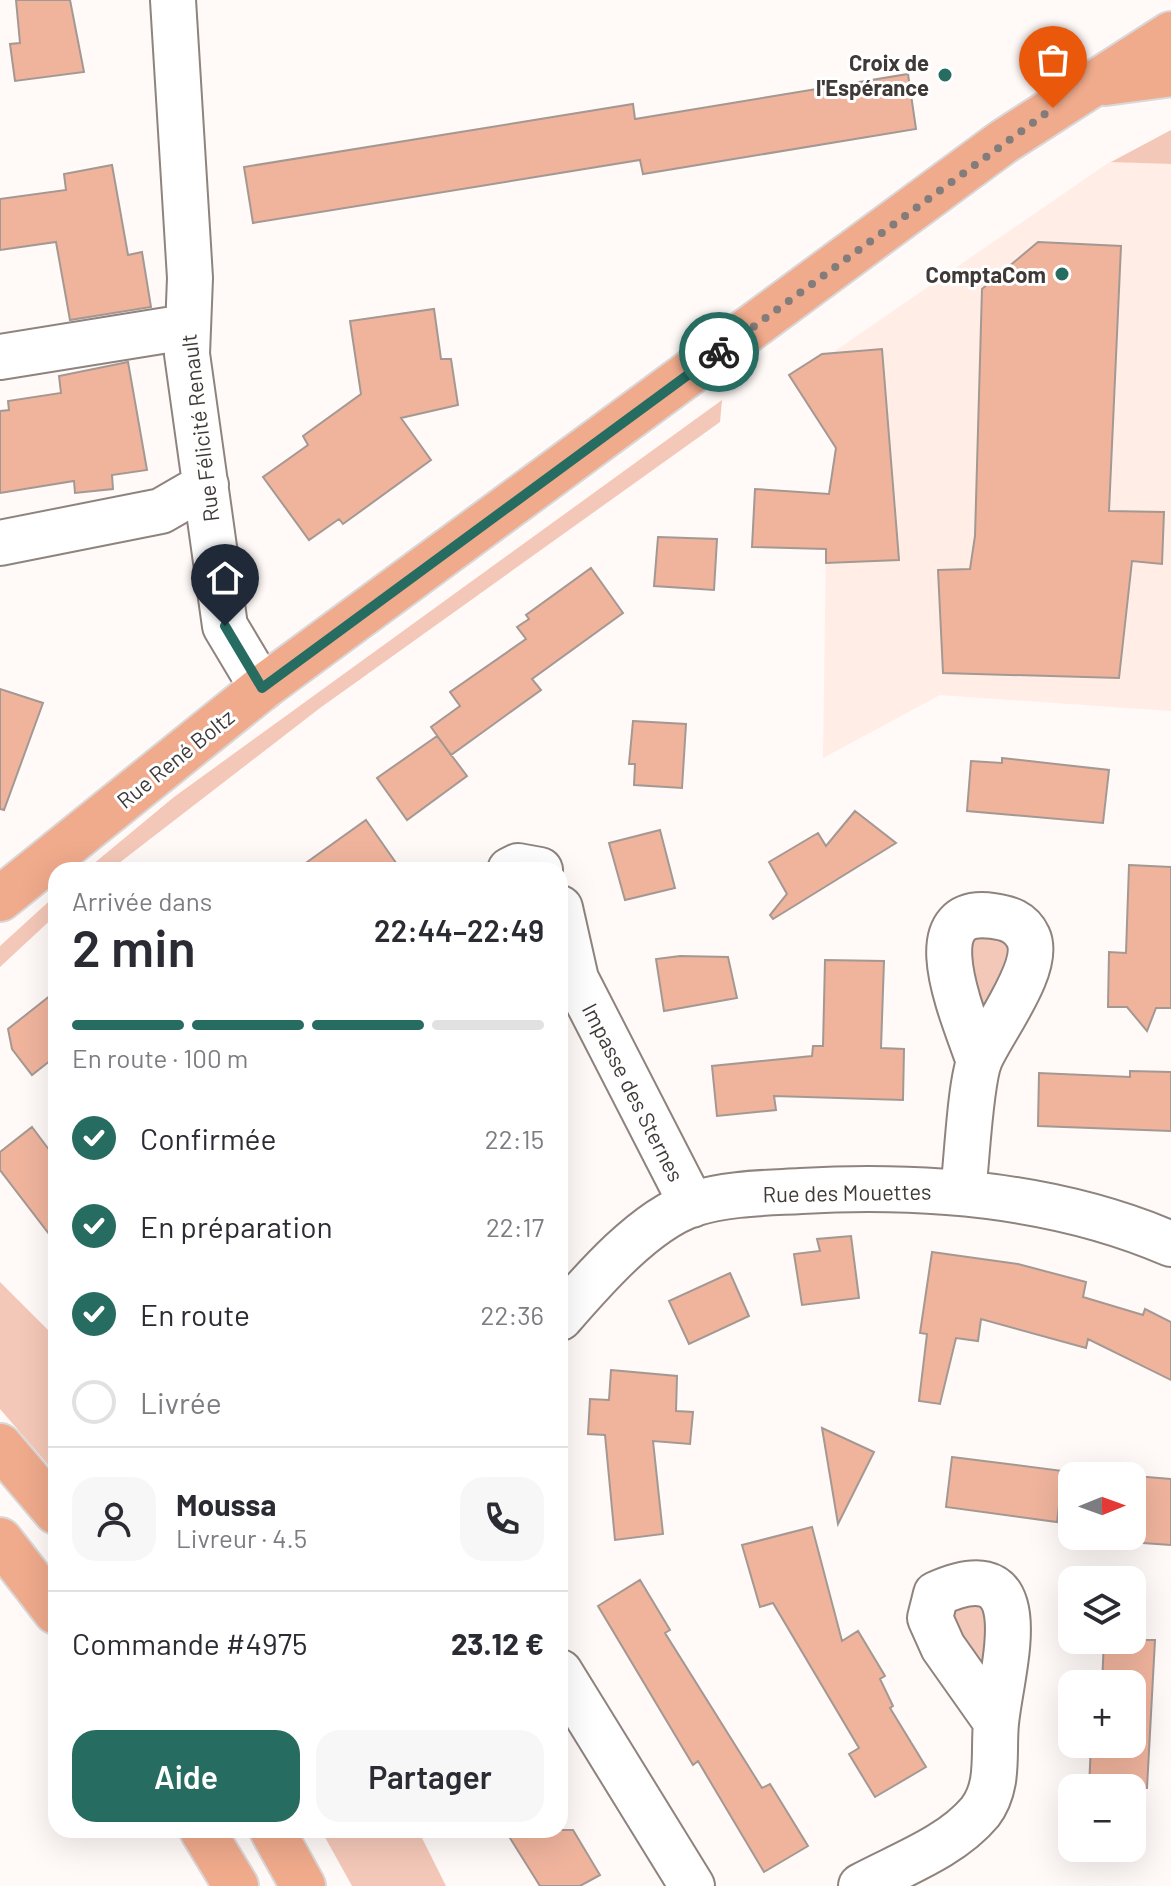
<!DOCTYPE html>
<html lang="fr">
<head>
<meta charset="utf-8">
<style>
  :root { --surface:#fff; --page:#f7f7f7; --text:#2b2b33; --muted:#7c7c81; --line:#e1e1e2; --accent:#266c60 }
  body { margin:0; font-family:Barlow,sans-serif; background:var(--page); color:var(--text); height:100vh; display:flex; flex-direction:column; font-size:30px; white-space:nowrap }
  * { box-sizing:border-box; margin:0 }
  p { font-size:26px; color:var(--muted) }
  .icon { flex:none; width:44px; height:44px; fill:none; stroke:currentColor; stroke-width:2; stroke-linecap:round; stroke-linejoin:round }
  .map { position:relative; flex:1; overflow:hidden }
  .sheet { position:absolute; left:48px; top:862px; width:520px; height:976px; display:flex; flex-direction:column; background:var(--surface); border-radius:24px; box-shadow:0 8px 32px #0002 }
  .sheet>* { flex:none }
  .needle { width:52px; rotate:89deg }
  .controls { position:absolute; left:1058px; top:1462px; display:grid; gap:16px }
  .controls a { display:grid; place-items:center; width:88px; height:88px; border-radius:16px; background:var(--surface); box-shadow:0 8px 32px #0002; font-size:40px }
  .pin { position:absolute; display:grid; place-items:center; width:68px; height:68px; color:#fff; margin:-82px -34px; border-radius:50% 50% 50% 0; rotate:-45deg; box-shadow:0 0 8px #0007 }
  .pin .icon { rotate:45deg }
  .courier { position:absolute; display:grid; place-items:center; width:80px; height:80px; margin:-40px; border:6px solid #266c60; border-radius:50%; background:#fff; color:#222; box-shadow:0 2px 10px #0007 }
  .summary em { font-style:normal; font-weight:600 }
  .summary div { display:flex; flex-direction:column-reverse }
  .summary { display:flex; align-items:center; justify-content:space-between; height:136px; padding:0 24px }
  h1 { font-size:52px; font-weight:600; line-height:60px }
  .bar { display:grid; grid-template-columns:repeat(4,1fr); gap:12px 8px; align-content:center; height:96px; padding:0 24px }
  .bar i { height:10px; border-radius:6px; background:var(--line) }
  .bar .active { background:var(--accent) }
  .bar p { grid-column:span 4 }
  .line { display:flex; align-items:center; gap:20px; padding:0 24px; border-top:2px solid var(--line) }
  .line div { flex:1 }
  .round { display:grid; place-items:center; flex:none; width:84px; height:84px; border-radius:24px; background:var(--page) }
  ol { padding:0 24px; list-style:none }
  li { display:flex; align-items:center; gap:24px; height:88px }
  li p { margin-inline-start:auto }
  li .icon { padding:8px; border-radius:50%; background:var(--accent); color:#fff; stroke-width:4 }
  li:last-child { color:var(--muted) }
  li i { width:44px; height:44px; border:4px solid var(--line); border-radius:50% }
  .button { display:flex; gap:16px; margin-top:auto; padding:16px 24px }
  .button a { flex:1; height:92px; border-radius:24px; background:var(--accent); color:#fff; font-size:32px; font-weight:600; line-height:92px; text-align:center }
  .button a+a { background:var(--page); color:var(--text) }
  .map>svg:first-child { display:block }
</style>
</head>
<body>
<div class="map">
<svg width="1171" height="1886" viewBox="0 0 1171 1886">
  <rect width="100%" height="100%" fill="#fff9f7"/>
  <!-- built -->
  <path fill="#ffede6" d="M1111 161 1171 164V711L940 695 823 758 826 549 839 427 832 353Z"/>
  <!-- green -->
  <path fill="#f4c8b8" d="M1171 130V164L1111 162Z
    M722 400 720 422 320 708 110 870H86L174 797Z
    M56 895V915L0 967V946Z
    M981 933 1003 940 1013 954 987 1013 970 978 967 946Z
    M0 1282 56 1338V1474L0 1409Z
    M960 1601 978 1603 990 1617 985 1678 946 1618Z
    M321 1830H418L446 1886H352Z"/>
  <!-- building -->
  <path fill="#f0b49d" stroke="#a49893" stroke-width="2" d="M16 0H70L84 72 15 81 10 44 20 43Z
    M908 74 916 129 643 174 640 160 253 223 244 167 633 104 635 119Z
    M112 165 128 255 142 252 151 307 70 320 56 242 0 250V199L66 190 64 174Z
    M1038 242 1121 246 1109 511 1164 512 1162 564 1132 561 1119 678 943 673 938 570 970 569 975 536 982 289Z
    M434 309 441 359H451L458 405 401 418 431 460 343 524 339 519 309 540 263 477 308 445 303 436 361 394 350 321Z
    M882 349 899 560 826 563V549L752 547 755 489 829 494 836 448 789 375 822 354Z
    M128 362 147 470 112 475 113 489 75 493 74 481 0 493V411L9 410 8 401 61 393 59 376Z
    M658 537 717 539 714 590 654 586Z
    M591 568 623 613 532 679 541 690 451 755 431 727 460 706 450 692 526 639 517 627 529 619 526 615Z
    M0 689 43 703 4 810 0 809Z
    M633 721 686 724 682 788 634 785 635 764H629Z
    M437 736 467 776 407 820 377 778Z
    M1002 758 1109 770 1103 823 967 811 971 761 1002 763Z
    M855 811 896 843 773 919 770 915 787 894 769 862 818 833 826 846Z
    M366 820 401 870H296Z
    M660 830 675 888 625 900 609 843Z
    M1129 865 1171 867V1008H1156L1147 1031 1127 1007H1108L1109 952 1126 953Z
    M680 956 728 957 737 998 664 1011 656 959Z
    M825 960 884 961 881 1048 904 1049 903 1100 774 1096 776 1110 717 1116 712 1066 812 1056 813 1046H823Z
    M56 991V1056L32 1075 12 1049 8 1029Z
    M1130 1071 1171 1072V1131L1038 1126 1039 1073 1130 1077Z
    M32 1127 56 1159V1243L0 1170V1152Z
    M851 1236 859 1298 802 1305 794 1254 820 1251 817 1239Z
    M932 1252 1018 1264 1086 1282 1083 1297 1143 1315 1145 1309 1171 1322V1380L1088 1339 1086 1348 981 1319 978 1341 956 1338 940 1404 919 1401 927 1334 920 1333Z
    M730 1273 749 1316 689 1344 669 1301Z
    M611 1370 677 1376 676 1411 693 1412 690 1444 653 1441 663 1534 615 1540 605 1435 588 1434 590 1399 609 1400Z
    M822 1428 874 1452 838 1524Z
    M952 1457 1063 1471 1057 1522 946 1507Z
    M1135 1476 1171 1479V1545L1129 1542Z
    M812 1527 842 1641 858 1631 885 1676 880 1679 893 1706 890 1708 926 1767 875 1797 849 1754 859 1748 773 1603 760 1607 742 1545Z
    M640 1580 670 1630 665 1633 762 1788 770 1784 808 1846 764 1872 698 1761 693 1765 598 1606Z
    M1104 1640H1155L1147 1788H1089L1091 1744H1132V1684H1102Z
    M505 1830H573L600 1875 580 1886H540Z"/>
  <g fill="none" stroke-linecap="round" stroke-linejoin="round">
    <defs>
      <path id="minor" d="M173 0 190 278 187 354 225 626 262 688
        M0 357 186 327
        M0 543 161 511 206 485
        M510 870 518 866 540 870
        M560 908 576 979 692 1205
        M963 1192C967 1161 970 1083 980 1059 993 1029 1042 967 1028 937 1021 922 1008 918 993 916 911 904 967 1024 979 1062
        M560 1318C593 1280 645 1220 693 1204 727 1193 766 1193 801 1191 926 1184 1055 1194 1171 1244
        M560 1672 692 1886
        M861 1886C900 1865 951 1847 980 1812 1000 1786 993 1753 996 1723 1001 1669 1042 1546 936 1594L930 1618 943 1647 996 1722"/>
      <path id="major" d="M1105 83 1171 74
        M0 899 262 688 1003 142 1171 34
        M0 1446 56 1512
        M0 1540 56 1612
        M202 1830 236 1886
        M272 1830 303 1886"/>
    </defs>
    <!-- minor casing -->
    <use href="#minor" stroke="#8f837e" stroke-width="48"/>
    <!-- major casing -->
    <use href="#major" stroke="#d9d7d7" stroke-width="48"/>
    <!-- minor -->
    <use href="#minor" stroke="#fff" stroke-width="44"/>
    <!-- major -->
    <use href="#major" stroke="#f0aa8c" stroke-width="44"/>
  </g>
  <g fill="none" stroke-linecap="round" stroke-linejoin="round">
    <!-- done -->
    <path stroke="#827c7a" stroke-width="8" stroke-dasharray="0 14.4" d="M719 352 1053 108"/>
    <!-- route -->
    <path stroke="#266c60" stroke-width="10" d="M225 626 262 688 719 352"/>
  </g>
  <!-- markers -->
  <g fill="#266c60" stroke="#fff" stroke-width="3">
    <circle cx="945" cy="75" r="8"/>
    <circle cx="1062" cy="274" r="8"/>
  </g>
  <g text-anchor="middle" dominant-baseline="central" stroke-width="6" stroke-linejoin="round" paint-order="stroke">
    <!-- poi labels -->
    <g font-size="22" font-weight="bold" fill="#3f3937" stroke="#fff" text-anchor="end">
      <text x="929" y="62">Croix de<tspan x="929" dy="25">l'Espérance</tspan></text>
      <text x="1046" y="274">ComptaCom</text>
    </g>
    <!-- street labels -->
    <g font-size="22" fill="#3f3937" stroke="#fff">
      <text transform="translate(199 428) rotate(-97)">Rue Félicité Renault</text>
      <text transform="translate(175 758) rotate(-39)">Rue René Boltz</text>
      <text transform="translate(634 1092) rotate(63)">Impasse des Sternes</text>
      <text transform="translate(847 1192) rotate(-1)">Rue des Mouettes</text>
    </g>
  </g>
</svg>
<div class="controls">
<a><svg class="needle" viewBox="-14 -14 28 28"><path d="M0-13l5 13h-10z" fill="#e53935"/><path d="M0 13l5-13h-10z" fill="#7c7c81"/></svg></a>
<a><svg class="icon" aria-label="layers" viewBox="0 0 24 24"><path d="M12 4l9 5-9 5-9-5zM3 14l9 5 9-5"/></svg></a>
<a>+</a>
<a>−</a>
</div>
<div class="pin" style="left:1053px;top:108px;background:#ea580c"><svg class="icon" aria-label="bag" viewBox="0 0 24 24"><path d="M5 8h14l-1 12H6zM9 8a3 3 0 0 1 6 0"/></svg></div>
<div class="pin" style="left:225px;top:626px;background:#1f2937"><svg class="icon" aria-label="home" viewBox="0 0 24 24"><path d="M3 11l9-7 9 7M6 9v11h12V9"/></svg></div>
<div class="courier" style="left:719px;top:352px"><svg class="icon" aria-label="bike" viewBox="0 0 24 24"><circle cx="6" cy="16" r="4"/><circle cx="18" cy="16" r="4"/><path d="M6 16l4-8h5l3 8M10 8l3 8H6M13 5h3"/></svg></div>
<section class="sheet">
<div class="summary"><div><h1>2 min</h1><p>Arrivée dans</p></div><em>22:44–22:49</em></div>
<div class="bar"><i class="active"></i><i class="active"></i><i class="active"></i><i></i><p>En route · 100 m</p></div>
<ol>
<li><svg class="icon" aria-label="check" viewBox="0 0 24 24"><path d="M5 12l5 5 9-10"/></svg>Confirmée<p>22:15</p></li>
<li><svg class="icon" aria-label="check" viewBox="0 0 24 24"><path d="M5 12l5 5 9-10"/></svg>En préparation<p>22:17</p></li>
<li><svg class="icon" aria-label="check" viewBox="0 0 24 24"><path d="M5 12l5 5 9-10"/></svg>En route<p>22:36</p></li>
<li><i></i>Livrée</li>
</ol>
<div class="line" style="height:144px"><a class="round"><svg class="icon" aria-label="person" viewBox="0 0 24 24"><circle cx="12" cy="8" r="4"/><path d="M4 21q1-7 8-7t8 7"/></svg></a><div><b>Moussa</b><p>Livreur · 4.5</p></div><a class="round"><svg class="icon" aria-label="phone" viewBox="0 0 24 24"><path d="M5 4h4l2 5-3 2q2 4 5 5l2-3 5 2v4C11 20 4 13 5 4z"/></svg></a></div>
<div class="line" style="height:104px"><div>Commande #4975</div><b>23.12 €</b></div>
<div class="button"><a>Aide</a><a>Partager</a></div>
</section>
</div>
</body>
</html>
